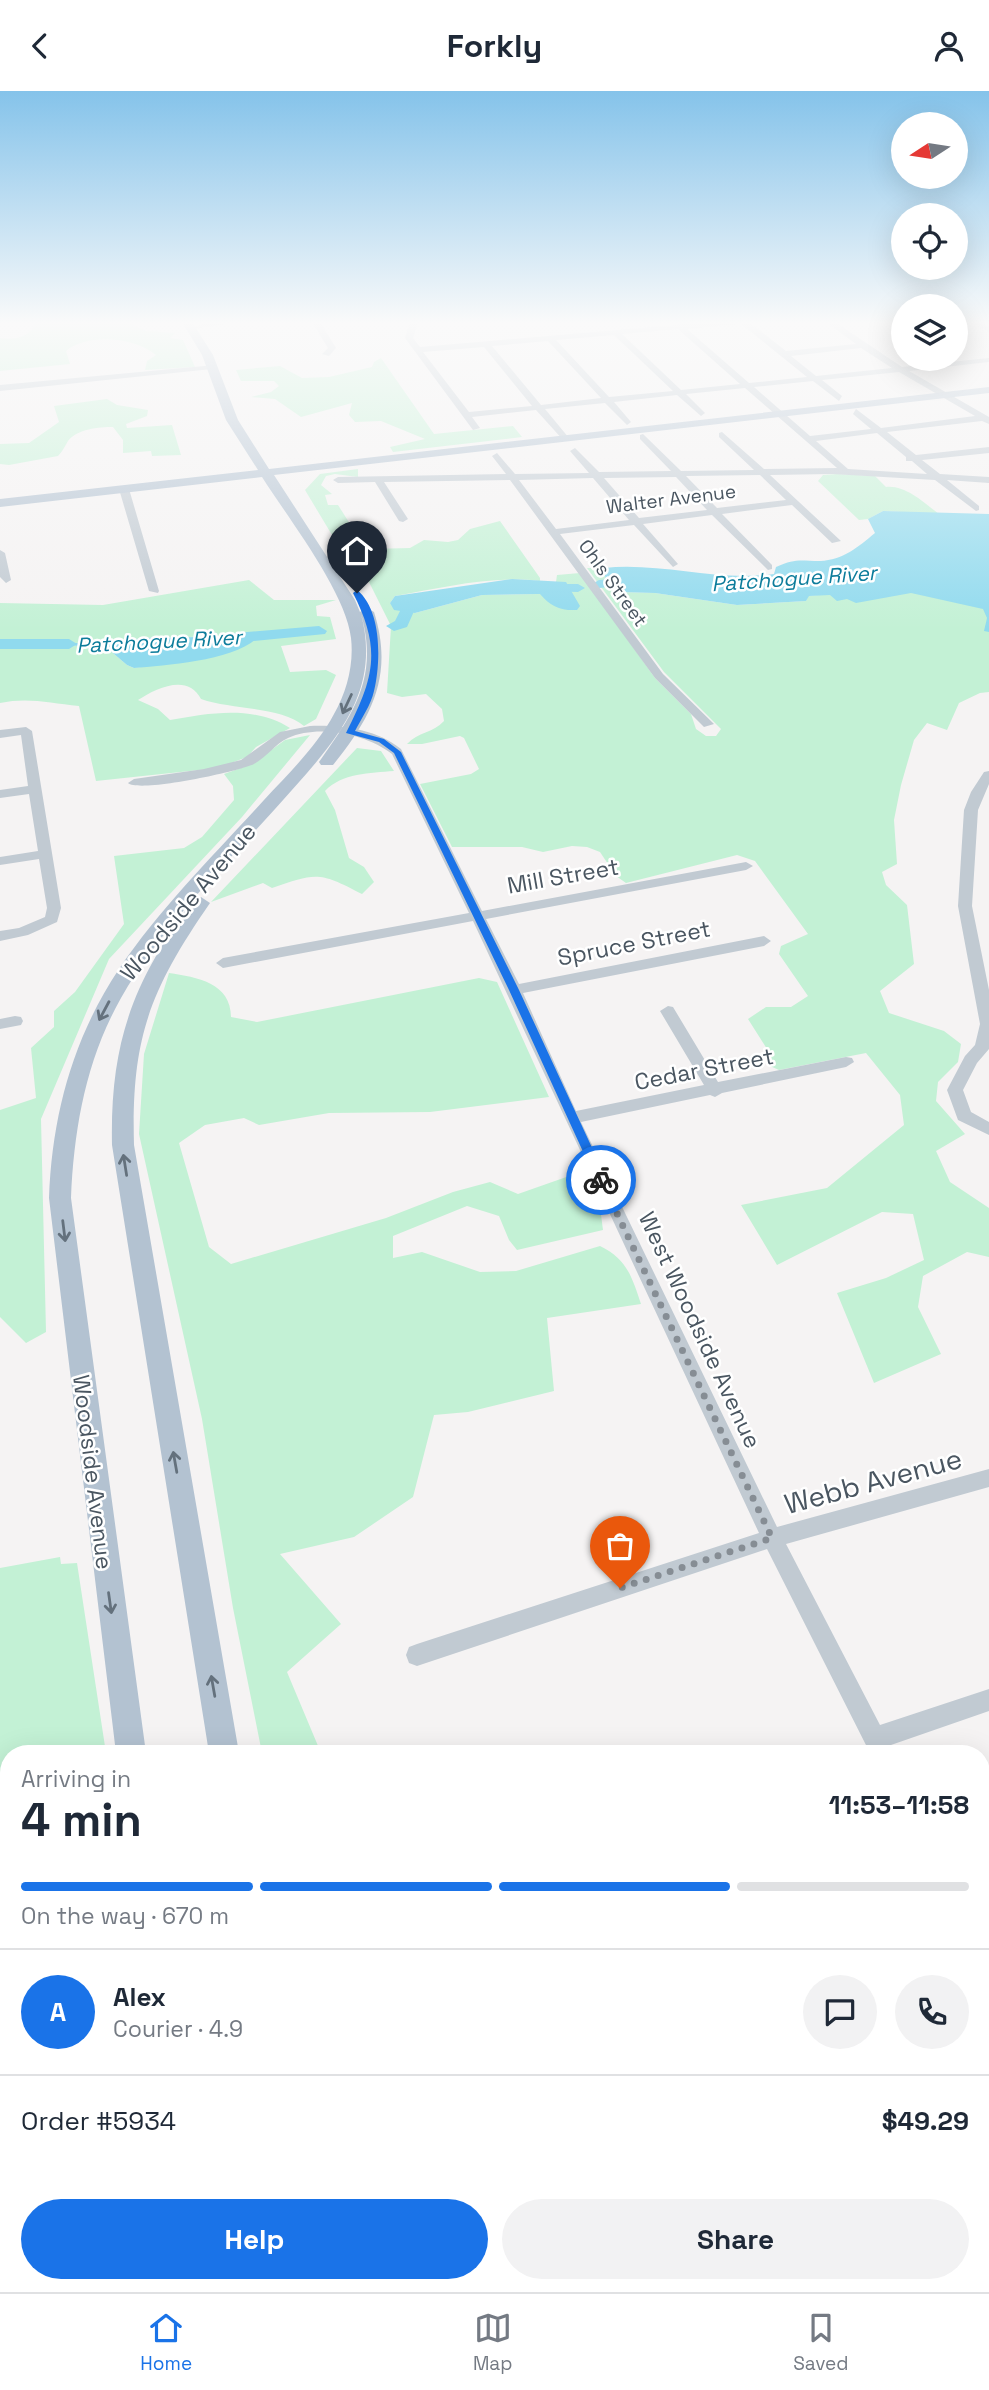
<!DOCTYPE html>
<html lang="en">
<head>
<meta charset="utf-8">
<style>
  :root { --surface:#fff; --page:#f2f2f3; --text:#1f2937; --muted:#747a83; --line:#e0e1e3; --accent:#1a73e8 }
  body { margin:0; font-family:"Space Grotesk",sans-serif; background:var(--page); color:var(--text); height:100vh; display:flex; flex-direction:column; font-size:26px; white-space:nowrap }
  * { box-sizing:border-box; margin:0 }
  p { font-size:23px; color:var(--muted) }
  .icon { flex:none; width:38px; height:38px; fill:none; stroke:currentColor; stroke-width:2; stroke-linecap:round; stroke-linejoin:round }
  .map { position:relative; flex:1; overflow:hidden }
  .side { position:absolute; left:0px; top:1654px; width:990px; height:548px; display:flex; flex-direction:column; background:var(--surface); border-radius:28px 28px 0 0; box-shadow:0 7px 28px #0002 }
  .side>* { flex:none }
  .needle { width:46px; rotate:258deg }
  .tools { position:absolute; left:891px; top:21px; display:grid; gap:14px }
  .tools a { display:grid; place-items:center; width:77px; height:77px; border-radius:50%; background:var(--surface); box-shadow:0 7px 28px #0002; font-size:35px }
  .pin { position:absolute; display:grid; place-items:center; width:60px; height:60px; color:#fff; margin:-72px -30px; border-radius:50% 50% 50% 0; rotate:-45deg; box-shadow:0 0 7px #0007 }
  .pin .icon { rotate:45deg }
  .courier { position:absolute; display:grid; place-items:center; width:70px; height:70px; margin:-35px; border:5px solid #1a73e8; border-radius:50%; background:#fff; color:#222; box-shadow:0 2px 9px #0007 }
  .summary em { font-style:normal; font-weight:700 }
  .summary div { display:flex; flex-direction:column-reverse }
  .summary { display:flex; align-items:center; justify-content:space-between; height:119px; padding:0 21px }
  h1 { font-size:46px; font-weight:700; line-height:52px }
  .bar { display:grid; grid-template-columns:repeat(4,1fr); gap:10px 7px; align-content:center; height:84px; padding:0 21px }
  .bar i { height:9px; border-radius:5px; background:var(--line) }
  .bar .active { background:var(--accent) }
  .bar p { grid-column:span 4 }
  .line { display:flex; align-items:center; gap:18px; padding:0 21px; border-top:2px solid var(--line) }
  .line div { flex:1 }
  .round { display:grid; place-items:center; flex:none; width:74px; height:74px; border-radius:37px; background:var(--page) }
  .action { display:flex; gap:14px; margin-top:auto; padding:14px 21px }
  .action a { flex:1; height:80px; border-radius:42px; background:var(--accent); color:#fff; font-size:28px; font-weight:700; line-height:80px; text-align:center }
  .action a+a { background:var(--page); color:var(--text) }
  header { display:flex; justify-content:space-between; align-items:center; height:91px; padding:0 21px; background:var(--surface); font-size:32px; font-weight:700 }
  .tab-bar { display:flex; justify-content:space-around; align-items:center; height:98px; border-top:2px solid var(--line); background:var(--surface); font-size:19px; color:var(--muted) }
  .tab-bar a { display:grid; justify-items:center; gap:4px }
  .tab-bar .active { color:var(--accent) }
  .map>svg:first-child { display:block }
</style>
</head>
<body>
<header><svg class="icon" aria-label="back" viewBox="0 0 24 24"><path d="M15 5l-7 7 7 7"/></svg>Forkly<svg class="icon" aria-label="person" viewBox="0 0 24 24"><circle cx="12" cy="8" r="4"/><path d="M4 21q1-7 8-7t8 7"/></svg></header>
<div class="map">
<svg width="989" height="2201" viewBox="0 0 989 2201">
  <rect width="100%" height="100%" fill="#f5f3f3"/>
  <!-- green -->
  <path fill="#c3f1d5" fill-rule="evenodd" d="M33 231H128L146 240 175 242 170 247 183 249 195 276 145 279 147 270 156 264C134 246 88 242 66 260L70 273 0 280V247C14 249 28 247 35 234Z
    M381 267 434 343 513 335 522 346 393 361 390 356 425 348 381 330 355 331 349 324 352 312 301 326 275 308 251 306 271 301 279 295 274 290H241L236 279 280 275 302 287 329 286 372 276 374 271Z
    M107 308 117 314 148 319 147 325 126 333 127 337 172 334 181 364 152 365 151 360 123 362V349L113 336C99 336 77 338 68 350 65 355 62 361 58 365L9 374 0 373V353L29 352 59 331 54 315Z
    M358 378V386L335 383 326 385 321 394 332 403 325 404 328 414H338L352 436 356 438 358 451 371 458 410 457 424 449 448 451 458 449 470 438 500 430 540 487V490C493 484 441 497 395 505L390 512 415 522 482 504 540 503 566 491H556L557 484 580 482 655 587 691 623 696 638 706 645H716L721 638 664 581 587 477H604L606 492 619 501 655 502 737 514 806 510 808 505 989 488V601L980 602 959 612 947 639 927 632 914 649 901 694 894 729 897 773 882 781 886 794 907 814 914 873 880 900 889 922 944 940 961 953 958 971 938 991 936 1010 965 1043 936 1060 950 1091 989 1117V1166L967 1161 923 1185 918 1216 941 1263 874 1292 837 1202 886 1187 924 1169 913 1123 882 1121 777 1174 741 1114 827 1097 904 1034 900 1004 866 962 779 979 770 975 767 958 748 928 766 916H791L808 905 779 863 781 855 808 843 755 770 737 764 626 792 616 785 600 761 587 756 572 755 543 761 522 756H452L420 693 471 683 479 678 464 647 460 645 422 653H407C418 641 433 642 444 630L442 618 426 603 402 606 387 602 391 535 363 479 358 478 335 449 305 399 320 383Z
    M837 383 875 385 886 396C906 394 924 412 939 423L883 420 868 428 859 429 818 390 823 384Z
    M249 489 274 509H336L316 515 317 525 330 526 336 548 281 555 290 581 326 579 336 584 316 628 304 635C281 615 232 619 201 608 188 582 156 597 138 609L158 618 170 629C210 622 253 614 290 637L256 656 247 666 218 677 96 690 79 615C50 612 27 606 0 612V512L103 514ZM231 545 210 566 134 577 127 574 107 557 52 553 116 552 142 547Z
    M310 644 242 726 109 868 41 1028 46 1241 26 1252 0 1226V1019L36 1007 31 957 54 936V920L75 901 124 833 114 765 184 757 202 746 234 709 233 695 224 683 252 673 285 649Z
    M357 657 381 660 394 680C370 682 342 682 325 700L335 719 349 767 364 776 374 791 362 803C320 781 317 781 272 797L263 792 211 811Z
    M169 882C197 886 231 892 231 926L257 931 479 887 497 891 549 1006 430 1021 329 1022 259 1034 244 1027 205 1034 179 1052 209 1156 231 1173 386 1127 453 1101 490 1091 518 1103 572 1084C598 1097 600 1112 603 1139L517 1159 509 1149 499 1125 467 1115 393 1145V1167L422 1161 480 1181 516 1180 600 1155C627 1168 632 1186 641 1213L547 1227 554 1300 468 1321 434 1324 413 1406 354 1446 280 1463 341 1533 287 1581 321 1662H262L233 1517 202 1328 139 1043 144 963Z
    M60 1466 61 1473 77 1472 106 1662H9V2193H189L191 2201H0V1477Z
    M989 1771V2201H367L365 2193H982V1773Z"/>
  <!-- water -->
  <path fill="#90daee" d="M883 420 989 423V541L984 540 987 527 983 518 911 502 856 512 847 508 837 510 830 504 809 505 806 510 737 514 655 502 619 501 606 492 604 477C661 471 716 491 774 483L776 476C796 467 800 470 820 470 843 469 858 456 875 442L868 428Z
    M512 488 566 491 580 515 577 519C561 520 550 515 540 503L482 504 415 522 394 519 390 512 395 505Z
    M259 545C236 570 166 574 134 577L127 574 107 557 38 552H116L142 547Z"/>
  <g fill="none" stroke-linecap="round" stroke-linejoin="round">
    <!-- river -->
    <path fill="#90daee" fill-rule="evenodd" d="M640 486 647 490 645 493 599 497 592 493 599 489Z
      M537 493H578L585 497 578 501 532 500 530 497Z
      M436 505 441 507 444 510 441 513 415 518 407 536 394 540 386 535 395 530 404 512Z
      M319 535 327 540 325 543 224 553 216 548 224 543Z
      M0 548H69L77 553 69 558H0Z"/>
    <!-- minor -->
    <path fill="#c1cad2" fill-rule="evenodd" d="M216 231H242L192 238 188 236Z
      M312 231H320L336 257 329 265 322 263 328 257Z
      M410 231H418L413 247 420 256 709 231H749L786 260 856 253 826 231H835L902 276 989 267V271L909 280 989 326V333L982 330 887 341 916 364 989 356V362L922 369 940 383 989 386V392L947 389 979 415V419L976 420 935 389 832 383 770 384 841 450 832 452 792 414 722 423 772 474V478L768 479 712 424 643 433 678 473 673 476 634 434 560 443 663 583 714 633 704 636 655 587 510 389 384 391 408 428 403 431 399 430 375 391 338 392 333 389 338 386 506 383 492 365 497 362 515 383 589 382 570 360 575 357 599 381 671 380 640 348V344L643 343 681 380 754 379 719 346V342L722 341 764 378 837 377 745 297 686 303 705 322 701 325 677 304 614 311 631 331 627 334 605 312 545 318 569 347 564 350 536 319 472 326 480 337 473 339 405 247ZM740 233V232L807 286 749 292 687 238ZM678 238 740 293 681 299 622 243ZM614 244 673 300 609 306 556 249ZM548 250 601 307 541 314 492 255ZM484 256 532 315 469 321 423 261ZM861 257 892 277 816 285 791 265ZM899 281 975 325 881 337 856 318 853 323 871 338 810 345 754 296 813 290 839 310 842 305 822 289ZM877 342 906 366V370H912L927 383 848 378 816 350ZM760 384 786 409 717 417 686 385ZM676 386 707 419 639 427 604 387ZM593 387 629 429 556 438 519 389Z
      M972 231H982L989 236V241Z
      M215 274 212 278 0 300V294Z
      M124 395 129 398 159 500 158 502 149 500 119 398Z
      M0 459 5 462 11 489 6 492 0 486Z
      M310 635C342 634 376 638 401 658L482 820 746 771 753 775 746 779 486 828 519 893 764 845 771 850 764 855 523 902 576 1020 704 994 660 920 668 915 673 916 718 991 846 966 852 967 854 971 846 976 722 1002 715 1006 710 1004 581 1031 777 1436 989 1378V1396L786 1453 880 1634 989 1598V1620L891 1654 894 1662H870L767 1458 417 1575 409 1572 406 1564 409 1556 417 1553 759 1442 473 830 223 877 216 872 223 867 469 822 392 663C367 643 318 633 288 647 275 653 267 666 254 673 237 681 139 702 128 692L134 688 204 678 241 669 280 641Z
      M26 636 32 640 61 817 57 831 28 844 0 850V840L19 837 45 826 47 817 39 768 0 774V766L38 760 29 703 0 707V699L28 695 21 644 0 647V639Z
      M989 680V693L978 719 972 815 989 899V958L977 972 963 999 971 1021 989 1031V1044L958 1029 947 999 965 965 975 954 980 933 958 815 964 719 971 701 984 681Z
      M15 925 21 926 23 930 21 934 0 938V928Z"/>
    <!-- major -->
    <path fill="#b3c2d1" fill-rule="evenodd" d="M182 231H192L213 264 238 329 269 378 989 296V302L274 384 355 509 360 521 367 517 374 521C394 584 372 626 333 674H321L319 671C354 622 379 586 361 523 369 553 368 583 355 612 337 652 304 685 275 718 221 778 162 836 121 907 86 969 74 1037 71 1107L146 1662H116L49 1107C52 1024 73 947 119 878 161 816 214 764 264 709 289 682 317 655 334 623 347 600 354 573 351 547 346 501 288 427 262 386L0 416V408L258 379 226 329 202 264Z
      M201 806 210 812C150 899 131 947 134 1054L239 1662H209L112 1054C110 951 133 890 194 808Z
      M217 2193H255L256 2201H218Z
      M309 2193H347L350 2201H312Z"/>
  </g>
  <!-- one-way arrows -->
  <defs><path id="oneway-shaft" d="M-6 0H5M1.5-3L5.5 0L1.5 3" fill="none" stroke-width="1.6" stroke-linecap="round" stroke-linejoin="round" transform="scale(1.75)"/></defs>
  <g stroke="#64717d">
    <use href="#oneway-shaft" transform="translate(347 613) rotate(115)"/>
    <use href="#oneway-shaft" transform="translate(104 920) rotate(118)"/>
    <use href="#oneway-shaft" transform="translate(125 1074) rotate(-99)"/>
    <use href="#oneway-shaft" transform="translate(64 1140) rotate(83)"/>
    <use href="#oneway-shaft" transform="translate(175 1371) rotate(-100)"/>
    <use href="#oneway-shaft" transform="translate(110 1512) rotate(82)"/>
    <use href="#oneway-shaft" transform="translate(213 1595) rotate(-100)"/>
  </g>
  <!-- sky -->
  <linearGradient id="sky" x2="0" y2="1"><stop stop-color="#85c3ea"/><stop offset="0.43" stop-color="#fafafa"/><stop offset="1" stop-color="#fafafa" stop-opacity="0"/></linearGradient>
  <rect width="989" height="539" fill="url(#sky)"/>
  <!-- route -->
  <path fill="#1a73e8" d="M357 499C382 519 381 571 374 600 371 614 361 628 355 640L384 648 401 661 519 899 607 1089 605 1092H597L596 1089 509 899 394 662 379 651 346 642C374 587 382 559 353 502Z"/>
  <g fill="none" stroke-linecap="round" stroke-linejoin="round">
    <!-- done -->
    <path stroke="#868d94" stroke-width="7" stroke-dasharray="0 12.6" d="M601 1089 772 1447 620 1497"/>
  </g>
  <g text-anchor="middle" dominant-baseline="central" stroke-width="5" stroke-linejoin="round" paint-order="stroke">
    <!-- far-street labels -->
    <g font-size="19" fill="#4a5661" stroke="#fff">
      <text transform="translate(671 408) rotate(-7)">Walter Avenue</text>
      <text transform="translate(613 492) rotate(54)">Ohls Street</text>
    </g>
    <!-- far-water labels -->
    <g font-size="21" font-style="italic" fill="#0c7c9b" stroke="#fff">
      <text transform="translate(794 487) rotate(-4)">Patchogue River</text>
      <text transform="translate(159 550) rotate(-3)">Patchogue River</text>
    </g>
    <!-- street labels -->
    <g font-size="23" fill="#4a5661" stroke="#fff">
      <text transform="translate(563 785) rotate(-10)">Mill Street</text>
      <text transform="translate(188 811) rotate(-50)">Woodside Avenue</text>
      <text transform="translate(634 852) rotate(-11)">Spruce Street</text>
      <text transform="translate(704 978) rotate(-11)">Cedar Street</text>
      <text transform="translate(700 1239) rotate(65)">West Woodside Avenue</text>
      <text transform="translate(93 1381) rotate(83)">Woodside Avenue</text>
    </g>
    <!-- near-street labels -->
    <g font-size="28" fill="#4a5661" stroke="#fff">
      <text transform="translate(873 1390) rotate(-15)">Webb Avenue</text>
    </g>
  </g>
</svg>
<div class="tools">
<a><svg class="needle" viewBox="-14 -14 28 28"><path d="M0-13l5 13h-10z" fill="#e53935"/><path d="M0 13l5-13h-10z" fill="#747a83"/></svg></a>
<a><svg class="icon" aria-label="locate" viewBox="0 0 24 24"><circle cx="12" cy="12" r="6"/><path d="M12 2v4M12 18v4M2 12h4M18 12h4"/></svg></a>
<a><svg class="icon" aria-label="layers" viewBox="0 0 24 24"><path d="M12 4l9 5-9 5-9-5zM3 14l9 5 9-5"/></svg></a>
</div>
<div class="pin" style="left:620px;top:1497px;background:#ea580c"><svg class="icon" aria-label="bag" viewBox="0 0 24 24"><path d="M5 8h14l-1 12H6zM9 8a3 3 0 0 1 6 0"/></svg></div>
<div class="pin" style="left:357px;top:502px;background:#1f2937"><svg class="icon" aria-label="home" viewBox="0 0 24 24"><path d="M3 11l9-7 9 7M6 9v11h12V9"/></svg></div>
<div class="courier" style="left:601px;top:1089px"><svg class="icon" aria-label="bike" viewBox="0 0 24 24"><circle cx="6" cy="16" r="4"/><circle cx="18" cy="16" r="4"/><path d="M6 16l4-8h5l3 8M10 8l3 8H6M13 5h3"/></svg></div>
<section class="side">
<div class="summary"><div><h1>4 min</h1><p>Arriving in</p></div><em>11:53–11:58</em></div>
<div class="bar"><i class="active"></i><i class="active"></i><i class="active"></i><i></i><p>On the way · 670 m</p></div>
<div class="line" style="height:126px"><b class="round" style="background:var(--accent);color:#fff">A</b><div><b>Alex</b><p>Courier · 4.9</p></div><a class="round"><svg class="icon" aria-label="chat" viewBox="0 0 24 24"><path d="M4 5h16v11H9l-5 4z"/></svg></a><a class="round"><svg class="icon" aria-label="phone" viewBox="0 0 24 24"><path d="M5 4h4l2 5-3 2q2 4 5 5l2-3 5 2v4C11 20 4 13 5 4z"/></svg></a></div>
<div class="line" style="height:91px"><div>Order #5934</div><b>$49.29</b></div>
<div class="action"><a>Help</a><a>Share</a></div>
</section>
</div>
<nav class="tab-bar">
<a class="active"><svg class="icon" aria-label="home" viewBox="0 0 24 24"><path d="M3 11l9-7 9 7M6 9v11h12V9"/></svg>Home</a>
<a><svg class="icon" aria-label="map" viewBox="0 0 24 24"><path d="M3 6l6-2 6 2 6-2v14l-6 2-6-2-6 2zM9 4v14M15 6v14"/></svg>Map</a>
<a><svg class="icon" aria-label="saved" viewBox="0 0 24 24"><path d="M7 4h10v16l-5-4-5 4z"/></svg>Saved</a>
</nav>
</body>
</html>
